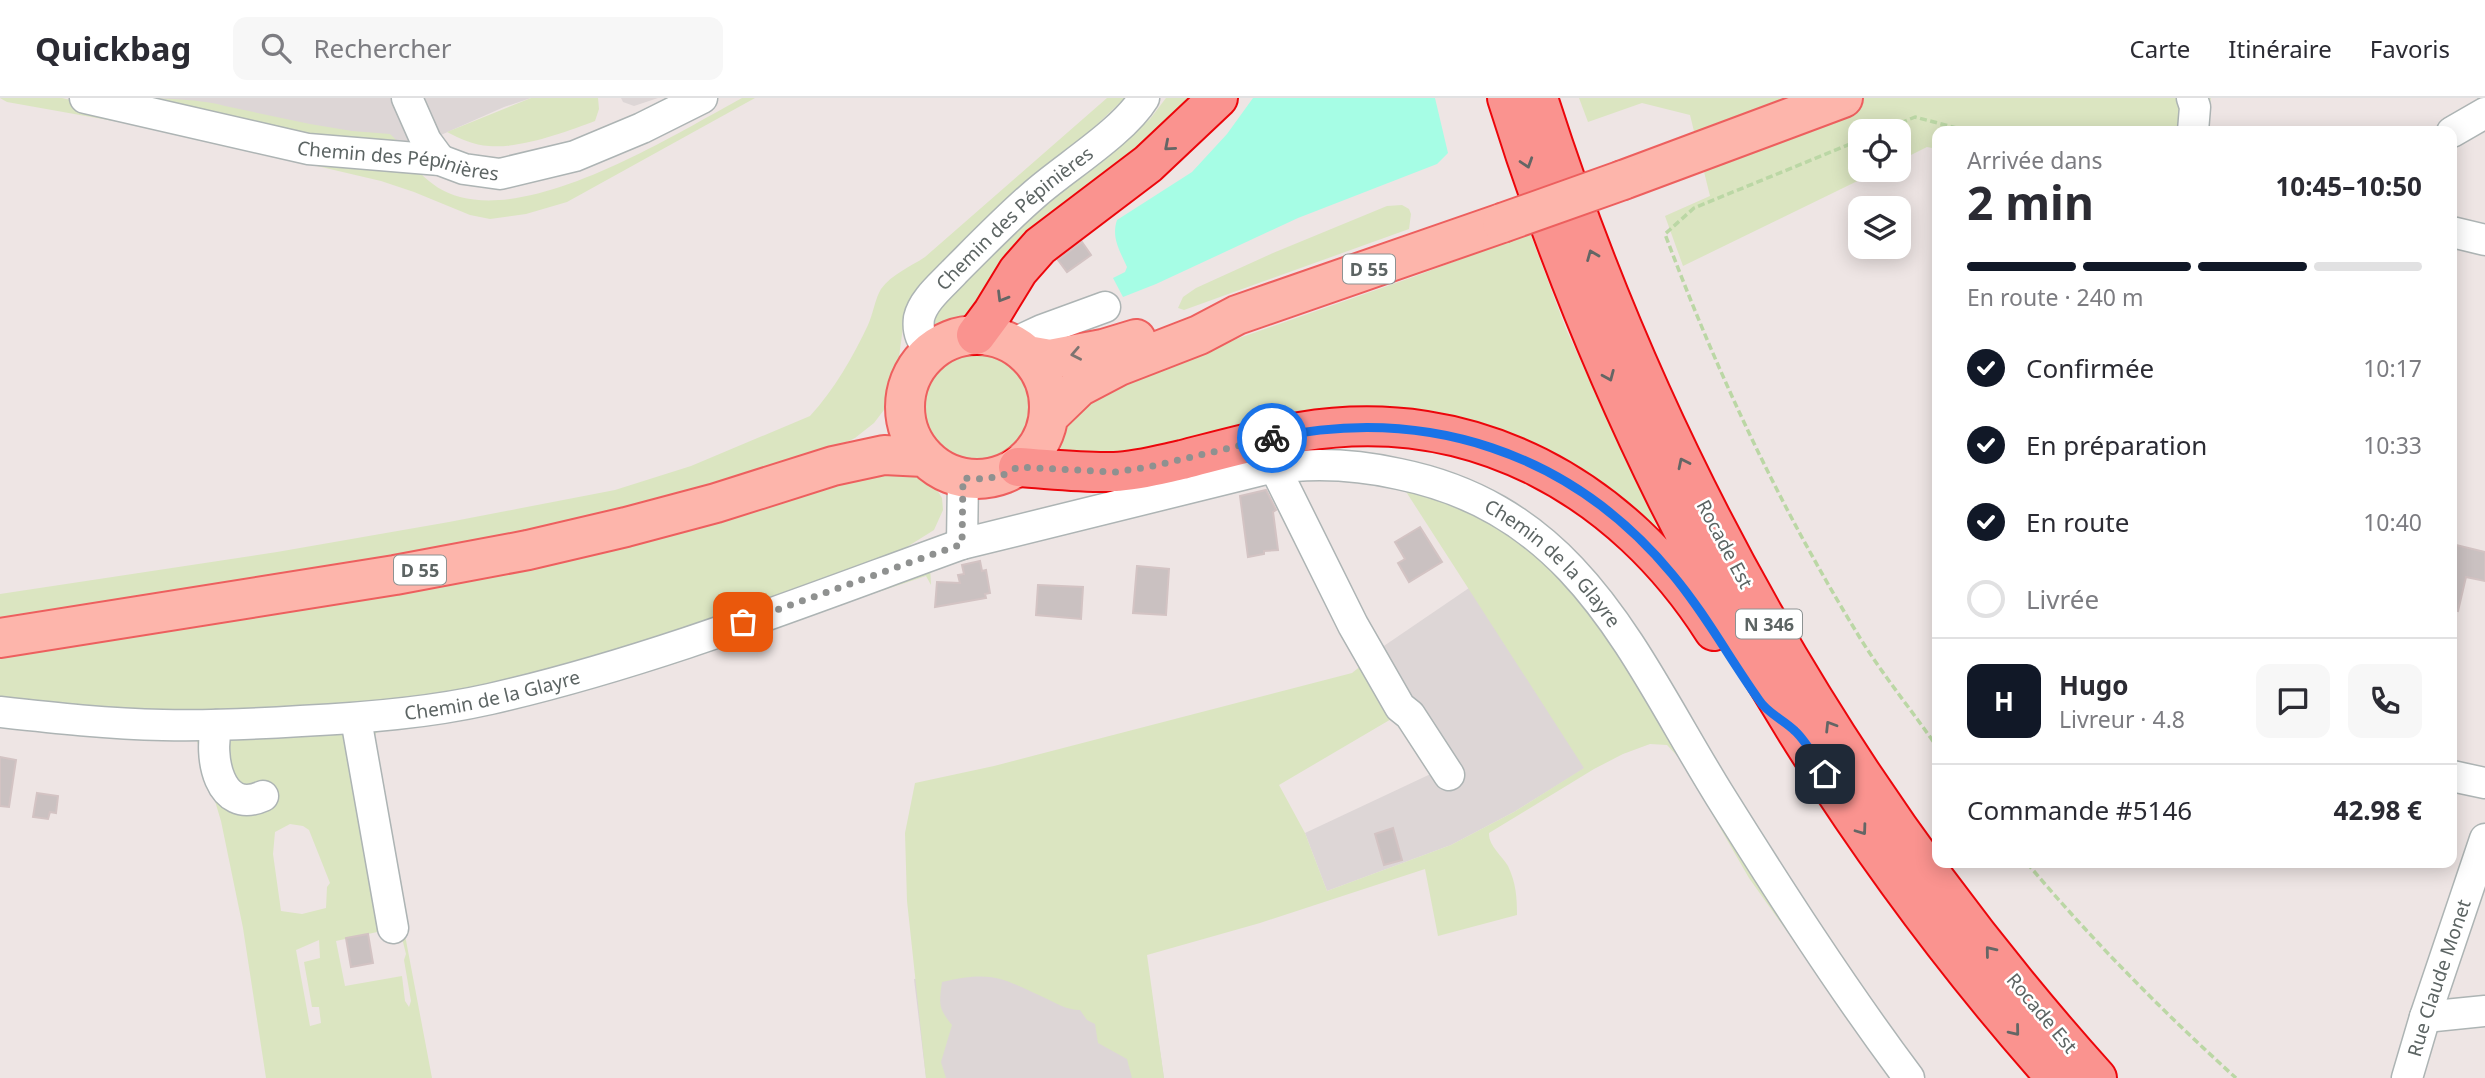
<!DOCTYPE html>
<html lang="fr">
<head>
<meta charset="utf-8">
<style>
  :root { --surface:#fff; --page:#f7f7f7; --text:#2b2b33; --muted:#7c7c81; --line:#e1e1e2; --accent:#111827 }
  body { margin:0; font-family:"Noto Sans",sans-serif; background:var(--page); color:var(--text); height:100vh; display:flex; flex-direction:column; font-size:26px; white-space:nowrap }
  * { box-sizing:border-box; margin:0 }
  p { font-size:23px; color:var(--muted) }
  .icon { flex:none; width:38px; height:38px; fill:none; stroke:currentColor; stroke-width:2; stroke-linecap:round; stroke-linejoin:round }
  .map { position:relative; flex:1; overflow:hidden }
  .side { position:absolute; left:1932px; top:28px; width:525px; height:742px; display:flex; flex-direction:column; background:var(--surface); border-radius:14px; box-shadow:0 4px 18px #0003 }
  .side>* { flex:none }
  .buttons { position:absolute; left:1848px; top:21px; display:grid; gap:14px }
  .buttons a { display:grid; place-items:center; width:63px; height:63px; border-radius:14px; background:var(--surface); box-shadow:0 4px 18px #0003; font-size:35px }
  .pin { position:absolute; display:grid; place-items:center; width:60px; height:60px; color:#fff; margin:-30px; border-radius:14px; box-shadow:0 4px 10px #0006 }
  .courier { position:absolute; display:grid; place-items:center; width:70px; height:70px; margin:-35px; border:5px solid #1a73e8; border-radius:50%; background:#fff; color:#222; box-shadow:0 2px 9px #0007 }
  .headline em { font-style:normal; font-weight:700 }
  .headline div { display:flex; flex-direction:column-reverse }
  .headline { display:flex; align-items:center; justify-content:space-between; height:119px; padding:0 35px }
  h1 { font-size:46px; font-weight:700; line-height:52px }
  .bar { display:grid; grid-template-columns:repeat(4,1fr); gap:10px 7px; align-content:center; height:84px; padding:0 35px }
  .bar i { height:9px; border-radius:5px; background:var(--line) }
  .bar .selected { background:var(--accent) }
  .bar p { grid-column:span 4 }
  .line { display:flex; align-items:center; gap:18px; padding:0 35px; border-top:2px solid var(--line) }
  .line div { flex:1 }
  .round { display:grid; place-items:center; flex:none; width:74px; height:74px; border-radius:14px; background:var(--page) }
  ol { padding:0 35px; list-style:none }
  li { display:flex; align-items:center; gap:21px; height:77px }
  li p { margin-inline-start:auto }
  li .icon { padding:7px; border-radius:50%; background:var(--accent); color:#fff; stroke-width:4 }
  li:last-child { color:var(--muted) }
  li i { width:38px; height:38px; border:4px solid var(--line); border-radius:50% }
  header { display:flex; align-items:center; gap:42px; box-sizing:border-box; height:98px; padding:0 35px; background:var(--surface); border-bottom:2px solid var(--line) }
  header strong { font-size:33px }
  nav { display:flex; gap:38px; margin-inline-start:auto; font-size:24px }
  .search { width:490px; height:63px; background:var(--page); display:flex; align-items:center; gap:18px; box-sizing:border-box; padding:0 24px; border-radius:14px; color:var(--muted); font-size:26px }
  .map>svg:first-child { display:block }
</style>
</head>
<body>
<header>
<strong>Quickbag</strong>
<div class="search"><svg class="icon" aria-label="search" viewBox="0 0 24 24"><circle cx="10" cy="10" r="6"/><path d="M15 15l6 6"/></svg>Rechercher</div>
<nav><a>Carte</a><a>Itinéraire</a><a>Favoris</a></nav>
</header>
<div class="map">
<svg width="2485" height="980" viewBox="0 0 2485 980">
  <rect width="100%" height="100%" fill="#eee5e4"/>
  <!-- industrial -->
  <path fill="#ddd6d6" d="M119 0H531L504 9 407 52Z
    M621 0H658L634 8 623 4Z
    M1469 490 1585 670 1514 714 1451 747 1327 793 1305 735 1437 673 1375 554Z
    M1146 857 1164 980H926L914 881Z"/>
  <!-- green -->
  <path fill="#dbe5c1" fill-rule="evenodd" d="M0 0H62L227 39 420 75C431 86 444 95 460 99 541 120 672 38 742 0H755L567 104 526 116 490 121 470 117 414 94 381 83 164 32 7 4Z
    M119 0C149 0 197 0 225 8L310 26 352 33 390 36 407 52 314 45Z
    M531 0H598L599 11 595 23C566 34 519 51 489 48 474 47 460 41 447 34Z
    M1107 0H1125L1090 33 1016 92 943 163 931 178 904 222 896 281 887 308 874 325 855 340 833 351 634 413 516 439 0 525V496L277 454 449 424 615 392 691 368 810 318C834 292 853 259 868 227 873 216 875 201 881 191 892 176 910 169 925 159Z
    M1166 0H1197L971 221 941 232C931 226 934 219 936 209L1021 126 1150 21Z
    M1579 0H2211L2205 33H1937V51L1927 49 1899 63V33H1860V72H1880L1683 168 1665 118 1710 98 1690 17 1642 5 1588 24Z
    M1402 107 1409 111 1411 116 1409 131 1184 212 1178 210 1183 199 1196 190 1273 155 1387 108Z
    M1530 135 1566 231 1659 433 1652 438 1490 334 1140 357 1067 359 1061 351 1059 341 1066 323 1089 297 1222 246 1413 179Z
    M921 308a54 54 0 1 1 108 0a54 54 0 1 1-108 0Z
    M879 373 912 376 926 382 937 392 942 400 943 412 934 432 902 452 845 478 609 560 446 599 228 620 0 605V557L642 443 786 403Z
    M1403 389 1494 419 1573 483 1891 980 1749 780 1681 662 1667 647 1650 646 1623 656 1594 671 1489 735C1488 747 1502 758 1508 768 1516 785 1517 799 1517 817L1438 838 1425 771 1260 825 1147 857 1164 980H1132L1127 961 1098 945 1095 926 1087 922 1080 912C1066 912 1056 905 1043 899 1000 879 991 873 942 884 939 906 938 910 952 927L941 964 946 980H926L907 803 905 735 915 685 994 668 1352 575 1362 567 1393 620 1279 687 1305 735 1327 793 1451 747 1514 714 1584 670Z
    M930 467 931 487 926 478 716 548 677 565 639 576 499 613 386 630 376 635 371 648 374 673 432 980H266L243 830 221 723 196 640 208 639C211 669 217 691 243 709 253 708 261 702 271 700L265 691C228 715 209 664 223 636L354 628 391 831 336 843 345 888 402 878 405 903 409 909 411 903 404 862 406 856 400 832 396 829 364 646 369 627 478 611 611 577ZM290 726 303 728 309 732 330 785 327 789 326 810 302 816 281 813 273 756 275 734ZM319 842 320 860 304 864 312 909H319L321 925 310 928 296 852Z"/>
  <!-- water -->
  <path fill="#a6fde5" d="M1253 0H1435L1448 55 1437 66 1298 120 1156 186 1123 199 1113 180 1125 174 1127 169C1120 153 1111 140 1117 122L1192 74 1227 36Z"/>
  <!-- building -->
  <path fill="#cac1c1" stroke="#d3c3c3" stroke-width="2" d="M1082 144 1091 157 1067 174 1058 162Z
    M1266 392 1276 412 1273 414 1278 452 1264 453V456L1248 459 1240 398Z
    M1420 429 1442 464 1409 484 1398 465 1405 461 1395 444Z
    M2452 446 2485 454V483L2466 479 2458 513 2452 512Z
    M980 463 982 473 986 472 990 495 985 496 986 500 935 509 937 484 960 485 958 477 964 476 962 467Z
    M1137 468 1169 471 1166 517 1133 515Z
    M1038 487 1083 489 1081 521 1036 517Z
    M0 659 16 662 9 709 0 708Z
    M37 695 58 698 56 715 50 714 48 721 33 719Z
    M1393 730 1402 762 1384 767 1375 736Z
    M368 836 373 865 351 869 346 840Z"/>
  <g fill="none" stroke-linecap="round" stroke-linejoin="round">
    <defs>
      <g id="minor">
        <path id="s1" d="M85 0 308 51 440 62 464 71 500 76 575 58 642 30 702 0"/>
        <path d="M407 0 426 43 440 62"/>
        <path d="M2192 0 2195 9 2193 33"/>
        <path d="M2452 34 2485 15"/>
        <path d="M2452 134 2485 142"/>
        <path d="M1012 246 1042 232 1105 209"/>
        <path id="s2" d="M931 254C922 243 917 235 919 220 923 202 942 187 954 174 981 147 1007 120 1036 95 1067 68 1123 34 1144 0"/>
        <path d="M1275 370 1353 527 1400 609 1410 617 1449 677"/>
        <path id="s3" d="M963 380 962 446 1262 372C1308 364 1354 366 1399 376 1580 413 1633 558 1720 698 1780 794 1841 889 1909 980"/>
        <path id="s4" d="M0 614C54 620 109 626 163 627 209 628 255 626 301 623 364 620 428 615 490 601 652 564 807 502 962 446"/>
        <path d="M356 621 393 830"/>
        <path d="M217 627C208 657 219 718 263 698"/>
        <path d="M2452 678 2485 685"/>
        <path d="M2425 919 2485 913"/>
        <path id="s5" d="M2407 980 2425 919 2485 741"/>
      </g>
      <path id="major" d="M1623 82 1843 0
        M905 309a72 72 0 1 1 144 0a72 72 0 1 1-144 0Z
        M1027 257 1050 261 1103 251 1136 241
        M1049 318 1079 289 1119 268 1199 237 1237 217 1502 125
        M0 540 395 477 528 452 626 429 716 405 833 368 884 357 924 359"/>
      <path id="highway" d="M1507 0C1619 360 1805 698 2056 980
        M1538 0C1654 364 1842 696 2097 980
        M976 237 993 214 1018 173 1040 148 1148 66 1218 0
        M1018 369C1050 371 1082 375 1114 374 1137 373 1159 367 1182 362 1221 352 1260 341 1300 334 1473 305 1623 390 1714 533"/>
    </defs>
    <!-- minor casing -->
    <use href="#minor" stroke="#adb4b4" stroke-width="33"/>
    <!-- major casing -->
    <use href="#major" stroke="#ed5f5e" stroke-width="42"/>
    <!-- highway casing -->
    <use href="#highway" stroke="#ec060b" stroke-width="42"/>
    <!-- path -->
    <path stroke="#bbd7a5" stroke-width="3.5" stroke-dasharray="7 3.5" stroke-linecap="butt" d="M1881 33 1915 19 1968 33
      M1860 42 1694 110 1665 136C1717 275 1780 409 1857 535 1881 575 1911 611 1937 649
      M2027 765C2091 841 2162 913 2236 980"/>
    <!-- minor -->
    <use href="#minor" stroke="#fff" stroke-width="30"/>
    <!-- major -->
    <use href="#major" stroke="#fdb5ab" stroke-width="38"/>
    <!-- highway -->
    <use href="#highway" stroke="#fa938f" stroke-width="38"/>
    <defs>
      <path id="major-bridge" d="M1502 125 1623 82"/>
    </defs>
    <!-- major-bridge casing -->
    <use href="#major-bridge" stroke="#ed5f5e" stroke-width="42" stroke-linecap="butt"/>
    <!-- major-bridge -->
    <use href="#major-bridge" stroke="#fdb5ab" stroke-width="38"/>
  </g>
  <!-- one-way arrows -->
  <defs><path id="oneway-chevron" d="M-2-3.5L2.5 0L-2 3.5" fill="none" stroke-width="1.6" stroke-linecap="round" stroke-linejoin="round" transform="scale(1.75)"/></defs>
  <g stroke="#646665">
    <use href="#oneway-chevron" transform="translate(1169 48) rotate(139)"/>
    <use href="#oneway-chevron" transform="translate(1527 65) rotate(72)"/>
    <use href="#oneway-chevron" transform="translate(1592 157) rotate(-112)"/>
    <use href="#oneway-chevron" transform="translate(1002 199) rotate(121)"/>
    <use href="#oneway-chevron" transform="translate(1609 278) rotate(67)"/>
    <use href="#oneway-chevron" transform="translate(1683 365) rotate(-116)"/>
    <use href="#oneway-chevron" transform="translate(1830 628) rotate(-122)"/>
    <use href="#oneway-chevron" transform="translate(1862 732) rotate(54)"/>
    <use href="#oneway-chevron" transform="translate(1990 853) rotate(-129)"/>
    <use href="#oneway-chevron" transform="translate(2015 933) rotate(51)"/>
  </g>
  <use stroke="#7c7471" href="#oneway-chevron" transform="translate(1076 256) rotate(169)"/>
  <g fill="none" stroke-linecap="round" stroke-linejoin="round">
    <!-- done -->
    <path stroke="#8f9190" stroke-width="7" stroke-dasharray="0 12.6" d="M743 524 962 446 963 380 982 381 1001 378 1018 369 1115 374 1149 369 1272 340"/>
    <!-- route -->
    <path stroke="#1a73e8" stroke-width="9" d="M1272 340C1426 307 1571 354 1672 476 1705 515 1729 560 1759 602 1767 615 1784 622 1795 633 1807 644 1816 662 1825 676"/>
  </g>
  <g text-anchor="middle" dominant-baseline="central" stroke-width="5" stroke-linejoin="round" paint-order="stroke">
    <!-- shield labels -->
    <g fill="#fff" stroke="#8d9292" stroke-width="2">
      <rect x="1343" y="156.5" width="52" height="29" rx="5"/>
      <rect x="394" y="457.5" width="52" height="29" rx="5"/>
      <rect x="1736" y="511.5" width="66" height="29" rx="5"/>
    </g>
    <g font-size="18" font-weight="bold" fill="#5c6463">
      <text x="1369" y="171">D 55</text>
      <text x="420" y="472">D 55</text>
      <text x="1769" y="526">N 346</text>
    </g>
    <!-- street labels -->
    <g font-size="19" fill="#5c6463" stroke="#fff">
      <text stroke="none"><textPath href="#s1" startOffset="320">Chemin des Pépinières</textPath></text>
      <text stroke="none"><textPath href="#s2" startOffset="177">Chemin des Pépinières</textPath></text>
      <text transform="translate(1725 446) rotate(62)">Rocade Est</text>
      <text stroke="none"><textPath href="#s3" startOffset="695">Chemin de la Glayre</textPath></text>
      <text stroke="none"><textPath href="#s4" startOffset="495">Chemin de la Glayre</textPath></text>
      <text stroke="none"><textPath href="#s5" startOffset="105">Rue Claude Monet</textPath></text>
      <text transform="translate(2042 915) rotate(50)">Rocade Est</text>
    </g>
  </g>
</svg>
<div class="buttons">
<a><svg class="icon" aria-label="locate" viewBox="0 0 24 24"><circle cx="12" cy="12" r="6"/><path d="M12 2v4M12 18v4M2 12h4M18 12h4"/></svg></a>
<a><svg class="icon" aria-label="layers" viewBox="0 0 24 24"><path d="M12 4l9 5-9 5-9-5zM3 14l9 5 9-5"/></svg></a>
</div>
<div class="pin" style="left:743px;top:524px;background:#ea580c"><svg class="icon" aria-label="bag" viewBox="0 0 24 24"><path d="M5 8h14l-1 12H6zM9 8a3 3 0 0 1 6 0"/></svg></div>
<div class="pin" style="left:1825px;top:676px;background:#1f2937"><svg class="icon" aria-label="home" viewBox="0 0 24 24"><path d="M3 11l9-7 9 7M6 9v11h12V9"/></svg></div>
<div class="courier" style="left:1272px;top:340px"><svg class="icon" aria-label="bike" viewBox="0 0 24 24"><circle cx="6" cy="16" r="4"/><circle cx="18" cy="16" r="4"/><path d="M6 16l4-8h5l3 8M10 8l3 8H6M13 5h3"/></svg></div>
<section class="side">
<div class="headline"><div><h1>2 min</h1><p>Arrivée dans</p></div><em>10:45–10:50</em></div>
<div class="bar"><i class="selected"></i><i class="selected"></i><i class="selected"></i><i></i><p>En route · 240 m</p></div>
<ol>
<li><svg class="icon" aria-label="check" viewBox="0 0 24 24"><path d="M5 12l5 5 9-10"/></svg>Confirmée<p>10:17</p></li>
<li><svg class="icon" aria-label="check" viewBox="0 0 24 24"><path d="M5 12l5 5 9-10"/></svg>En préparation<p>10:33</p></li>
<li><svg class="icon" aria-label="check" viewBox="0 0 24 24"><path d="M5 12l5 5 9-10"/></svg>En route<p>10:40</p></li>
<li><i></i>Livrée</li>
</ol>
<div class="line" style="height:126px"><b class="round" style="background:var(--accent);color:#fff">H</b><div><b>Hugo</b><p>Livreur · 4.8</p></div><a class="round"><svg class="icon" aria-label="chat" viewBox="0 0 24 24"><path d="M4 5h16v11H9l-5 4z"/></svg></a><a class="round"><svg class="icon" aria-label="phone" viewBox="0 0 24 24"><path d="M5 4h4l2 5-3 2q2 4 5 5l2-3 5 2v4C11 20 4 13 5 4z"/></svg></a></div>
<div class="line" style="height:91px"><div>Commande #5146</div><b>42.98 €</b></div>
</section>
</div>
</body>
</html>
